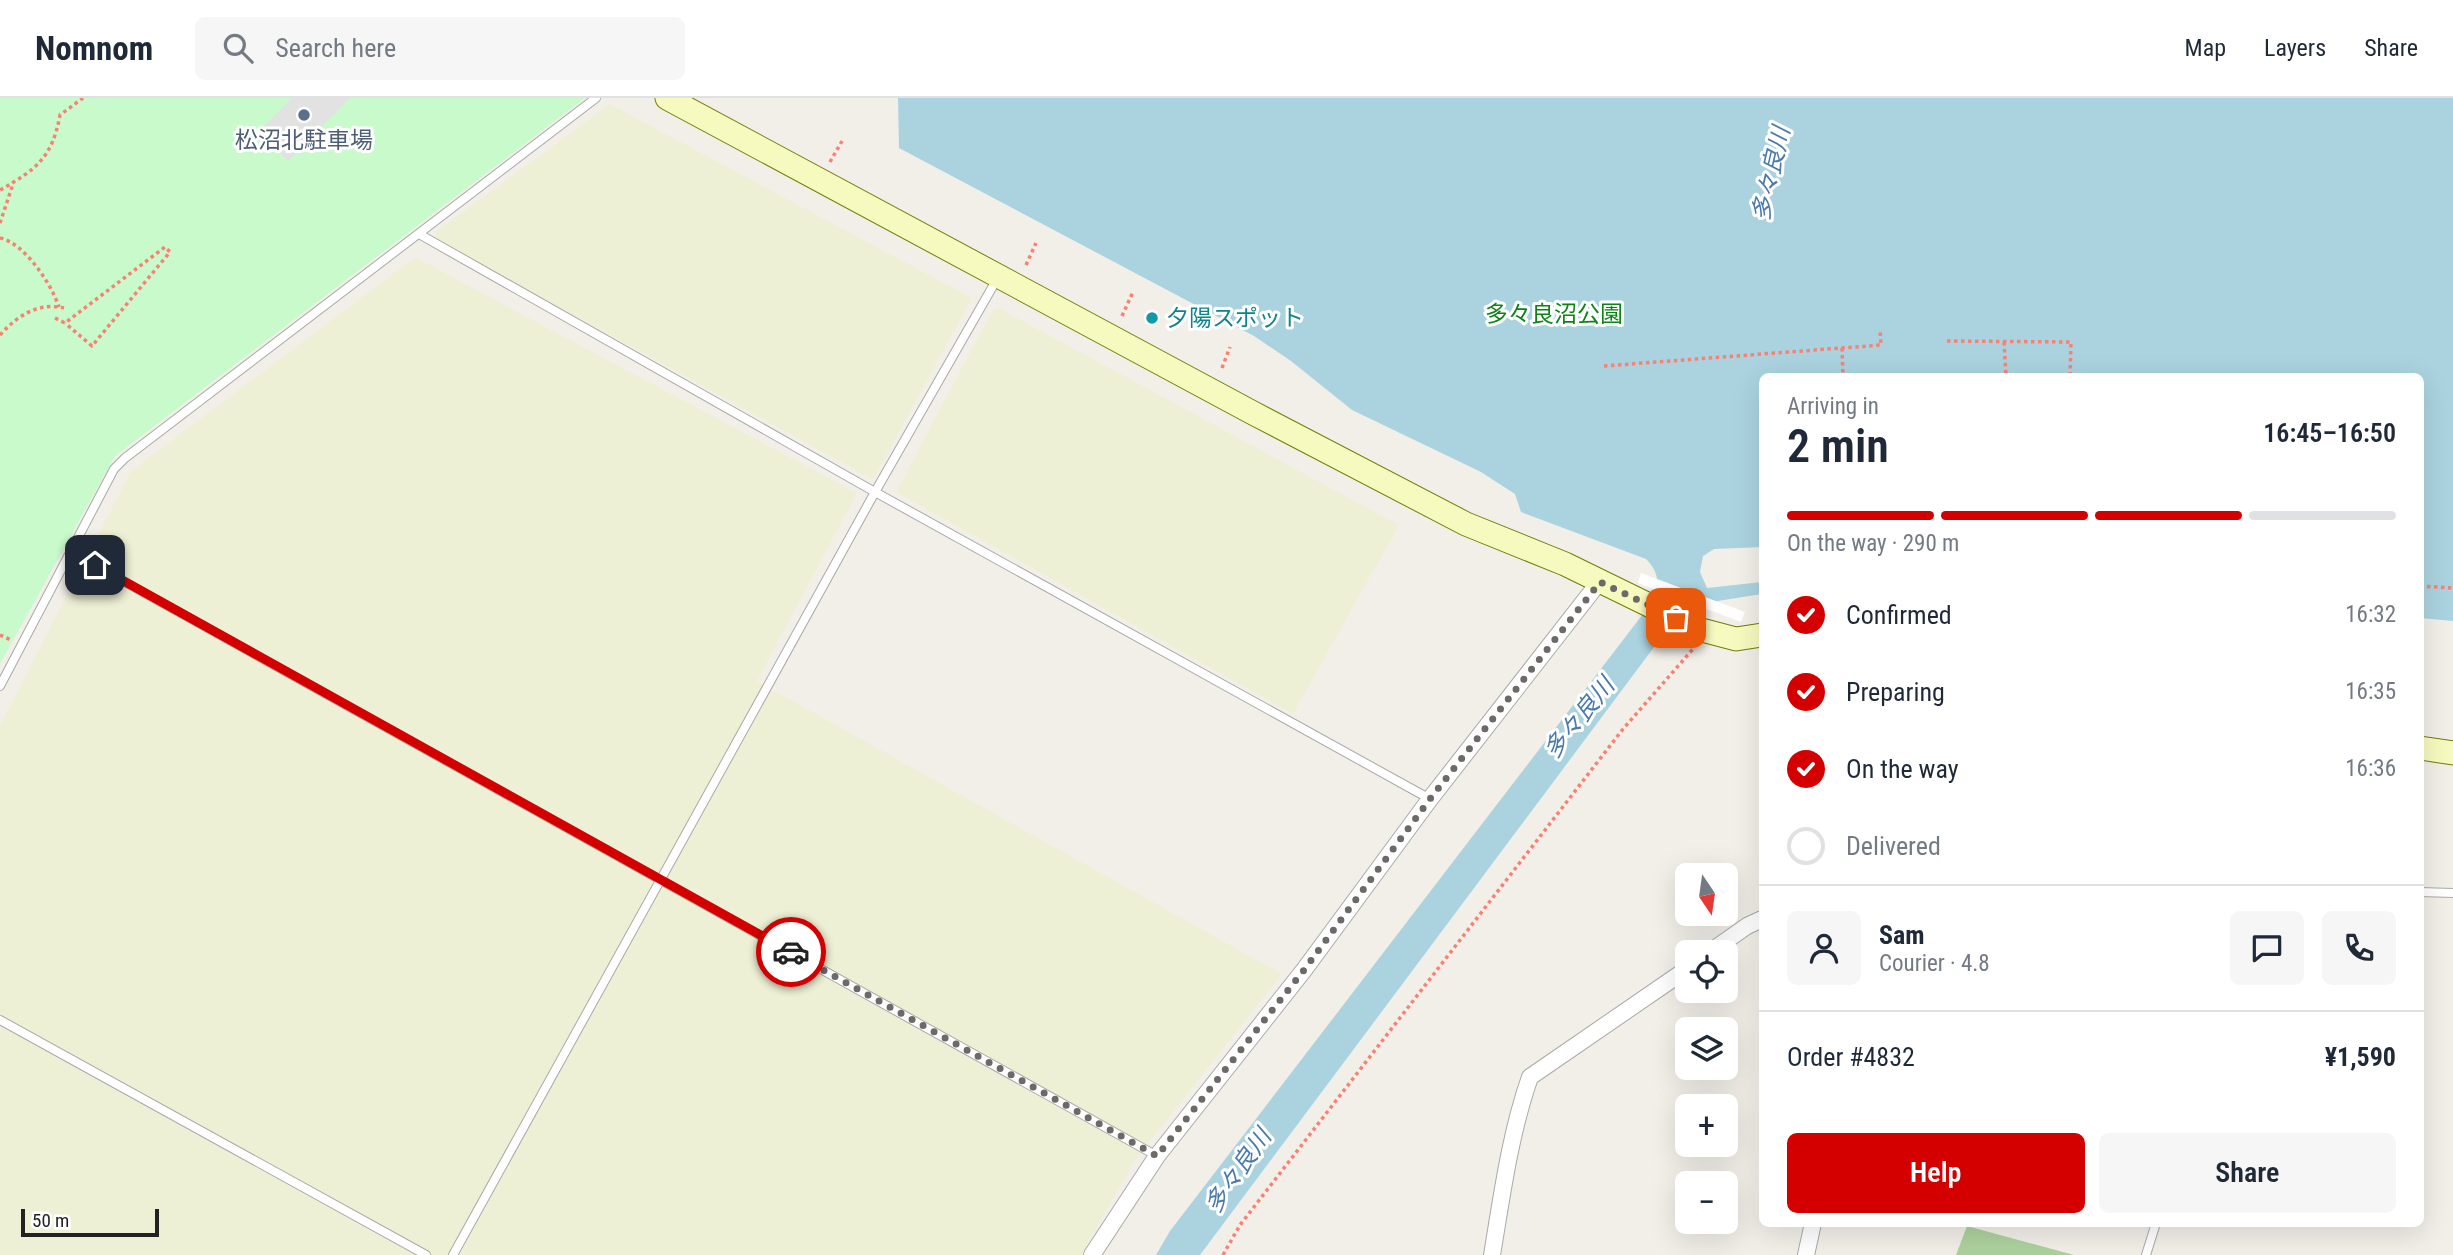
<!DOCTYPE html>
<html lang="en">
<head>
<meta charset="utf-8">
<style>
  :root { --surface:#fff; --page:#f6f6f7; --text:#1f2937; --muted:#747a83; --line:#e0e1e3; --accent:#d40000 }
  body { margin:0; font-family:"Roboto Condensed","Noto Sans JP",sans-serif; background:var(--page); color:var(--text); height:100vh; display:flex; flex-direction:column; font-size:26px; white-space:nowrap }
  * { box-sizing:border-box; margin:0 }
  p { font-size:23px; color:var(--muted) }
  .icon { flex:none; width:38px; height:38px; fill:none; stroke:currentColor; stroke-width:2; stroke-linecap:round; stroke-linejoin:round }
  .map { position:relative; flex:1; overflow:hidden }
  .details { position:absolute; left:1759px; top:275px; width:665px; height:854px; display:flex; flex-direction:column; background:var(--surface); border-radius:10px; box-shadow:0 7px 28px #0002 }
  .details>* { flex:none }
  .needle { width:46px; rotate:167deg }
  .tools { position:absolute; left:1675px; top:765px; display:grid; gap:14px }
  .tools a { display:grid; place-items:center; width:63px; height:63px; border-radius:10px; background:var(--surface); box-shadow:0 7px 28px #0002; font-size:35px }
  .scale { position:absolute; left:21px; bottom:18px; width:138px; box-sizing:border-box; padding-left:7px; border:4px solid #222; border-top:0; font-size:19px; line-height:24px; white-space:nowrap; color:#222; -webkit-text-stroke:5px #fff; paint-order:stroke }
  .pin { position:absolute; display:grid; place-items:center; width:60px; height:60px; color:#fff; margin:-30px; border-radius:14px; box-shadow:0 4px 10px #0006 }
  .courier { position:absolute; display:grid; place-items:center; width:70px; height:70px; margin:-35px; border:5px solid #d40000; border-radius:50%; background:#fff; color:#222; box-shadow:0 2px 9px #0007 }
  .headline em { font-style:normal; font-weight:600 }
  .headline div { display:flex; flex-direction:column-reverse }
  .headline { display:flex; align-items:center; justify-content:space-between; height:119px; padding:0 28px }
  h1 { font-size:46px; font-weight:600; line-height:52px }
  .bar { display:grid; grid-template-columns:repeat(4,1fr); gap:10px 7px; align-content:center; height:84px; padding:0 28px }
  .bar i { height:9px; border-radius:5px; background:var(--line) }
  .bar .current { background:var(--accent) }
  .bar p { grid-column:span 4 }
  .line { display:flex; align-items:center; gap:18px; padding:0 28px; border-top:2px solid var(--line) }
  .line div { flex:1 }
  .round { display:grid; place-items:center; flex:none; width:74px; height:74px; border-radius:10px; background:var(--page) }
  ol { padding:0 28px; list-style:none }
  li { display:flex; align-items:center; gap:21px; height:77px }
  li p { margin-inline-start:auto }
  li .icon { padding:7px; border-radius:50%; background:var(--accent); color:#fff; stroke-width:4 }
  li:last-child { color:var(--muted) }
  li i { width:38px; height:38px; border:4px solid var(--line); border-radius:50% }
  .primary-button { display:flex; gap:14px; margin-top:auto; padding:14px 28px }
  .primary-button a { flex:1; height:80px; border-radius:10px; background:var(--accent); color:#fff; font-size:28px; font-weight:600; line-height:80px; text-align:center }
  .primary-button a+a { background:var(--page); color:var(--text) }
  header { display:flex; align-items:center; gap:42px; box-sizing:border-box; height:98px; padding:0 35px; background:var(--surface); border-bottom:2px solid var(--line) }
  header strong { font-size:33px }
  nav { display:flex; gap:38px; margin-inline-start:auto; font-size:24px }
  .search { width:490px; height:63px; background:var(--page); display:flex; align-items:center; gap:18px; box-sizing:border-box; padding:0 24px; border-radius:10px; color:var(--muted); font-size:26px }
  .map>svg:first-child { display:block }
</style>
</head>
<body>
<header>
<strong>Nomnom</strong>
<div class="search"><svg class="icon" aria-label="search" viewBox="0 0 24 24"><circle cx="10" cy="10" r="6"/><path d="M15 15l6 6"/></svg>Search here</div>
<nav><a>Map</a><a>Layers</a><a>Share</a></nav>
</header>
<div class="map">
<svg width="2453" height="1157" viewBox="0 0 2453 1157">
  <rect width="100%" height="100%" fill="#f2efe9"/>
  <!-- farmland -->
  <path fill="#eef0d5" d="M610 6 972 200 875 378 870 380 436 141 435 134Z
    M415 159 857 395 757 583 1282 876 1135 1062 1081 1157H0V627L131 373Z
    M999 210 1399 427 1293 616 896 394 992 213Z"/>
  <!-- forest -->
  <path fill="#add19e" d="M1967 1128 2074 1157H1956Z"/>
  <!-- park -->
  <path fill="#c8facc" d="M0 0H585L115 358 0 566Z"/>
  <!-- parking -->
  <path fill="#e2e2e2" d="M292 0H350L288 63 258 34Z"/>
  <!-- water -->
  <path fill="#aad3df" d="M898 0H2453V523L2420 520V278H1762V449L1714 451 1703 458 1700 474 1707 490 1762 484V496L1705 505 1681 513 1200 1157H1156L1170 1133 1656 499C1659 483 1658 473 1646 461L1521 414 1515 396 1481 374 1352 312 1291 263 1254 238 899 50Z"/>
  <!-- pier -->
  <path fill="#fff" d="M1641 475 1745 514 1741 524 1638 485Z"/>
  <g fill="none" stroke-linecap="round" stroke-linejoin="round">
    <defs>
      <path id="lane" d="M419 136 875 394 1430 701
        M71 454 1157 1058
        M0 588 114 371 125 360 596 0
        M2420 794 2453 795
        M0 922 426 1157
        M453 1157 875 394 997 181
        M2146 1157 2156 1125"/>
      <path id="street" d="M1710 854 1747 828 1762 821
        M1092 1157 1157 1058 1304 872 1430 701 1600 483
        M1492 1157C1502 1097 1510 1036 1530 979L1687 871
        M1806 1157 1813 1125"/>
      <path id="secondary" d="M667 0 1253 315 1466 426 1565 466 1698 531 1736 541 1762 537
        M2420 650 2453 655"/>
    </defs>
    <!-- lane casing -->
    <use href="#lane" stroke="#a9a9a9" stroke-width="10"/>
    <!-- street casing -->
    <use href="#street" stroke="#a9a9a9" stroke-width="18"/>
    <!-- secondary casing -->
    <use href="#secondary" stroke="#707d05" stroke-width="25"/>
    <!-- path -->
    <path stroke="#fa8072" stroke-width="3.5" stroke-dasharray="3.5 3.5" stroke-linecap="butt" d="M830 64 842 43
      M0 92C37 71 52 60 60 17L83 0
      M0 125 13 86
      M0 140C24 145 51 185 59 209
      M1026 167 1036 145
      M1122 218 1133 194
      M55 220 65 225 165 149 170 154 92 248 65 225
      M0 237C17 218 38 204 64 210
      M1947 243 2071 244 2070 278
      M2004 244 2006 278
      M1842 250 1843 278
      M1604 268 1881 247 1880 231
      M1222 270 1230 249
      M2420 488 2453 490
      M0 537 11 542
      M1223 1157 1240 1127 1623 631 1693 551"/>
    <!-- lane -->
    <use href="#lane" stroke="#fff" stroke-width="8"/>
    <!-- street -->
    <use href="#street" stroke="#fff" stroke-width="16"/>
    <!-- secondary -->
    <use href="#secondary" stroke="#f7fabf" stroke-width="23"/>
  </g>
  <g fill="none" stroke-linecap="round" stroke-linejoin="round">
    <!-- done -->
    <path stroke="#6b6a68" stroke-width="7" stroke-dasharray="0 12.6" d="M791 854 1157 1058 1304 872 1430 701 1600 484 1676 520"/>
    <!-- route -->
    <path stroke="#d40000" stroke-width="9" d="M95 467 791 854"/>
  </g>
  <!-- markers -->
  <circle fill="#5c6f8a" stroke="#fff" stroke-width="2.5" cx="304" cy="17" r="7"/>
  <circle fill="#0f9aa8" stroke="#fff" stroke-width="2.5" cx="1152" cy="220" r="7"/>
  <g text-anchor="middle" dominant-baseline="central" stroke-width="6" stroke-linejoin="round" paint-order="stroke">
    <!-- service labels -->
    <g font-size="23" fill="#4e5e75" stroke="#fff">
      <text x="304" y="42">松沼北駐車場</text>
    </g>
    <!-- park labels -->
    <g font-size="23" fill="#0c8416" stroke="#fff">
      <text x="1554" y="216">多々良沼公園</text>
    </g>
    <!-- culture labels -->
    <g font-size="23" fill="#0d838f" stroke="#fff" text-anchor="start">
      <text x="1166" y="220">夕陽スポット</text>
    </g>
    <!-- water labels -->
    <g font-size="24" font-style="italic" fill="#4a7aab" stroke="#fff">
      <text transform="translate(1771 76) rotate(-77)">多々良川</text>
      <text transform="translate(1579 620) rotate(-51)">多々良川</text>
      <text transform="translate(1238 1073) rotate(-55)">多々良川</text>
    </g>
  </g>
</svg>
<div class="tools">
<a><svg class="needle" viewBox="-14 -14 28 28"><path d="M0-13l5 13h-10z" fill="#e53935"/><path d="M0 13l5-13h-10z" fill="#747a83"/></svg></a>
<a><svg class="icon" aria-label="locate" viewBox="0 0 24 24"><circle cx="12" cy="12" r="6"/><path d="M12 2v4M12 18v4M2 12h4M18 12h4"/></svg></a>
<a><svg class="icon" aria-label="layers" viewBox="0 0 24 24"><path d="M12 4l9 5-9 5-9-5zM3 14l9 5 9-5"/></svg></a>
<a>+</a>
<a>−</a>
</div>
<div class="scale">50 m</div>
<div class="pin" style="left:1676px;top:520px;background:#ea580c"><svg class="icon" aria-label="bag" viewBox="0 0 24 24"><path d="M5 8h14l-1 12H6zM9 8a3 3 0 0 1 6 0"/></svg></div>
<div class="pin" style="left:95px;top:467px;background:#1f2937"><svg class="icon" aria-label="home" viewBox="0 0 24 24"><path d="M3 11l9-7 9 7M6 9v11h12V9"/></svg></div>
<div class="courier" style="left:791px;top:854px"><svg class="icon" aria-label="car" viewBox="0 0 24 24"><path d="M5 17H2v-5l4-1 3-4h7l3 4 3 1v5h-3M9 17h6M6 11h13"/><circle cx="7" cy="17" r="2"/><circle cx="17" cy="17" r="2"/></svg></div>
<section class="details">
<div class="headline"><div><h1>2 min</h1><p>Arriving in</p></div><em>16:45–16:50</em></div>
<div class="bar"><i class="current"></i><i class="current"></i><i class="current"></i><i></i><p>On the way · 290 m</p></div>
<ol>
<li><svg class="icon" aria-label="check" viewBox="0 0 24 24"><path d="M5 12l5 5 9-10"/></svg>Confirmed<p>16:32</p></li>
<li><svg class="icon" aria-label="check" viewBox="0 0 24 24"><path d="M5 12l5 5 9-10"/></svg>Preparing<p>16:35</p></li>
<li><svg class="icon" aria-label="check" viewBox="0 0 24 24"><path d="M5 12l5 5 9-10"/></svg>On the way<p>16:36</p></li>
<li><i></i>Delivered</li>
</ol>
<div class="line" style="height:126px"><a class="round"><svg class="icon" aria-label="person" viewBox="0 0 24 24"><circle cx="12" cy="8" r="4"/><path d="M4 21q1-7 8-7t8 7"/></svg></a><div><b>Sam</b><p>Courier · 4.8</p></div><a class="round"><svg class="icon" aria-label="chat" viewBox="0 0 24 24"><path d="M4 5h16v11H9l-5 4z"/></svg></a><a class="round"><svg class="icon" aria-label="phone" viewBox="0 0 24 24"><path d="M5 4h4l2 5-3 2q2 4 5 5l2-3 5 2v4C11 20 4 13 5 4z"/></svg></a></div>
<div class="line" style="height:91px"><div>Order #4832</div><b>¥1,590</b></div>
<div class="primary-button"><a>Help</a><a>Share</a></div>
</section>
</div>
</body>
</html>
